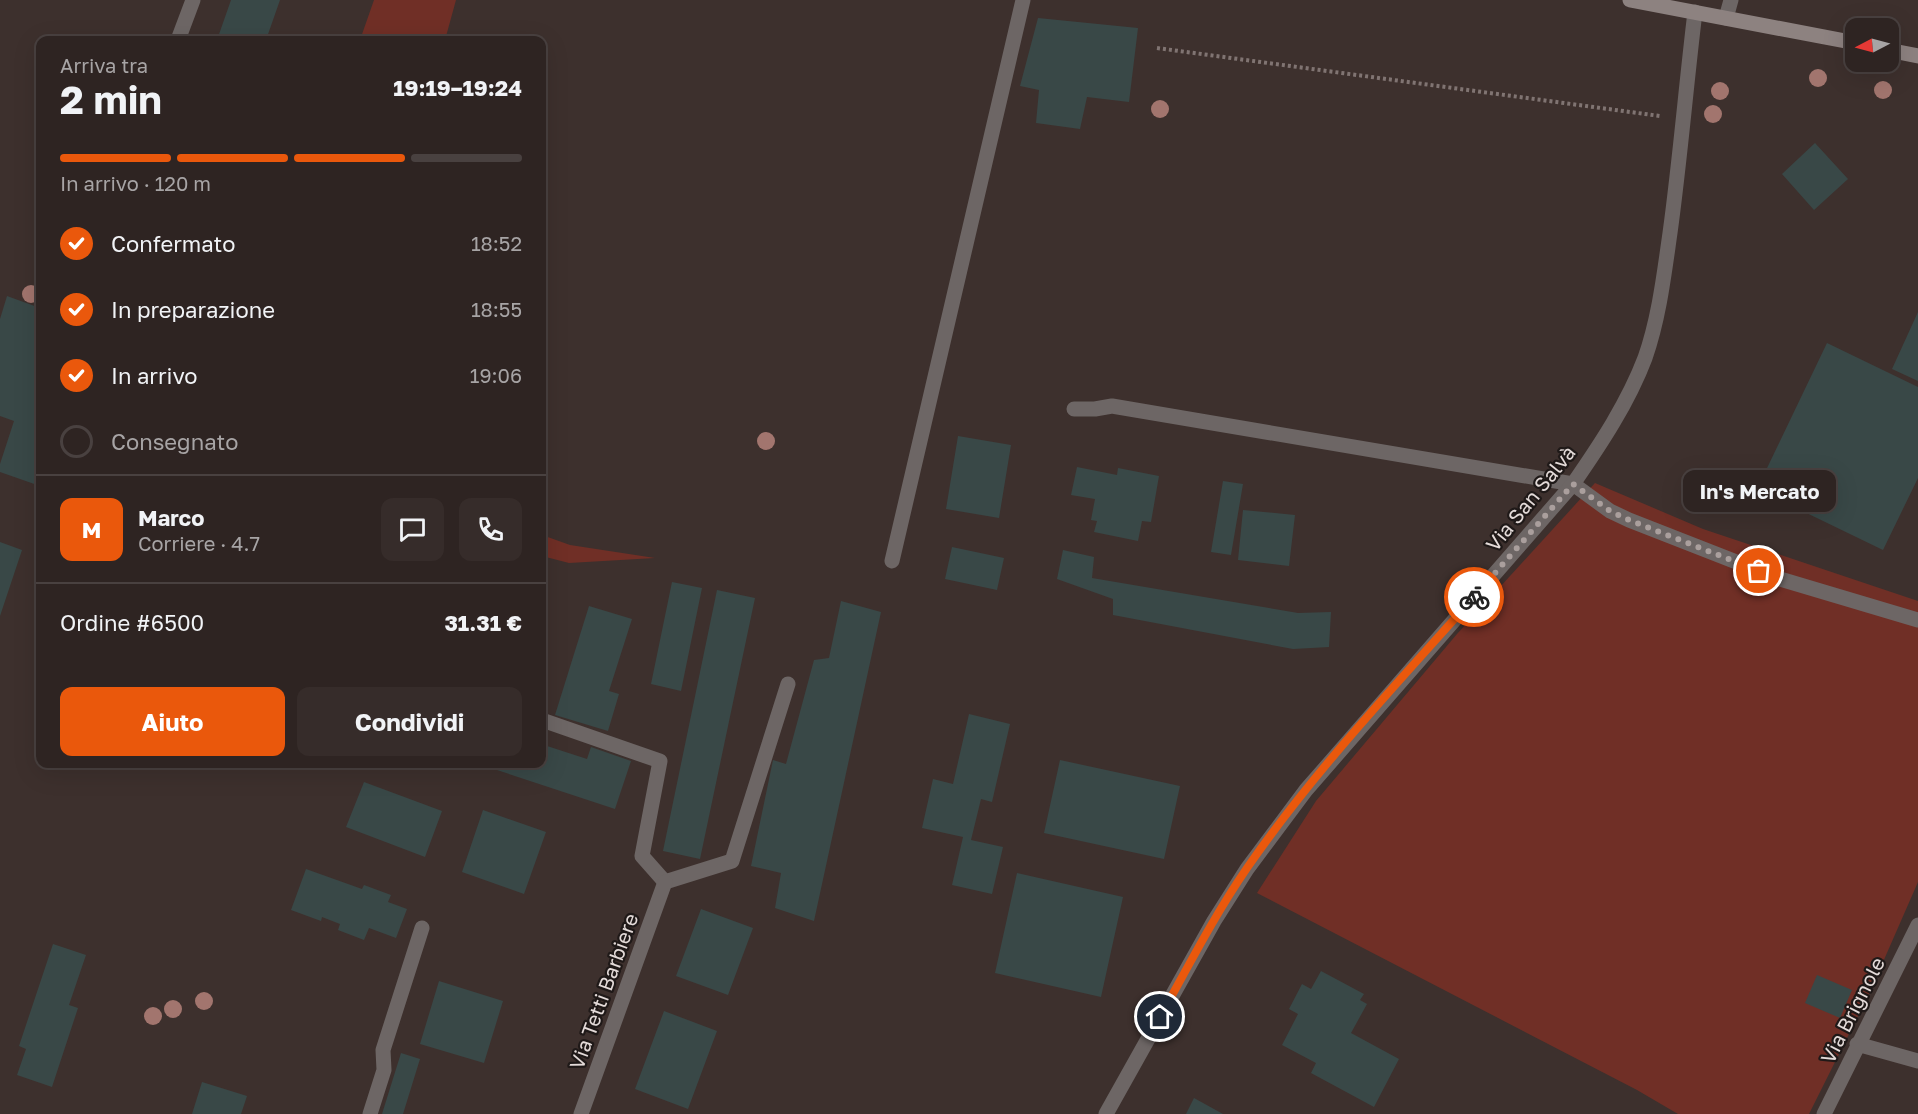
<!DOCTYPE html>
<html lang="it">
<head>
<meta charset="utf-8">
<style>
  :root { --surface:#2e2422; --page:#362c2a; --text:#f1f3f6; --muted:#a7a4a5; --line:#494140; --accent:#ea580c }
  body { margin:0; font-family:"Golos Text",sans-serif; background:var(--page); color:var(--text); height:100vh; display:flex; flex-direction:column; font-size:22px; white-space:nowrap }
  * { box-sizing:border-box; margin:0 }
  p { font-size:20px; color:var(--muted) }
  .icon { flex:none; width:33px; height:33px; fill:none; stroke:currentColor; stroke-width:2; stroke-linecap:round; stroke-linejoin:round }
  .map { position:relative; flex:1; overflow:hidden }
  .sheet { position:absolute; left:36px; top:36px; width:510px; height:732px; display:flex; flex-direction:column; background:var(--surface); border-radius:12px; box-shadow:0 6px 24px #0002,0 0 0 2px var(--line) }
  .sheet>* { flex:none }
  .needle { width:39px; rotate:264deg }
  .buttons { position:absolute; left:1845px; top:18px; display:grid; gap:12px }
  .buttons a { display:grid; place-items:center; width:54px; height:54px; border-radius:12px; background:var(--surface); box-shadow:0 6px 24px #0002,0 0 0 2px var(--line); font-size:30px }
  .pin { position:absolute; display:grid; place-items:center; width:51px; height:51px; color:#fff; margin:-26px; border:3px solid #fff; border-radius:50%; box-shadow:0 2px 6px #0007 }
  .courier { position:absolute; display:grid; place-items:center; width:60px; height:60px; margin:-30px; border:4px solid #ea580c; border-radius:50%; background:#fff; color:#222; box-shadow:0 2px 8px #0007 }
  .bubble { position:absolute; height:42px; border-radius:12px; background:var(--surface); box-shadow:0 6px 24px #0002,0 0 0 2px var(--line); font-size:20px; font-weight:700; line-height:42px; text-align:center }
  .headline em { font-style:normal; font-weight:700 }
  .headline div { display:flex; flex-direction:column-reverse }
  .headline { display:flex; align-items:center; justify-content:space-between; height:102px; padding:0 24px }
  h1 { font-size:39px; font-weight:700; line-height:45px }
  .bar { display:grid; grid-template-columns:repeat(4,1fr); gap:9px 6px; align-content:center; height:72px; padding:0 24px }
  .bar i { height:8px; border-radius:4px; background:var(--line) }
  .bar .active { background:var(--accent) }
  .bar p { grid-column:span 4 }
  .line { display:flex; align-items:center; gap:15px; padding:0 24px; border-top:2px solid var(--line) }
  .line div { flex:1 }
  .round { display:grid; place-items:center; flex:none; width:63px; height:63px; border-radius:12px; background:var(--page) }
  ol { padding:0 24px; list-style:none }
  li { display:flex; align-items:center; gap:18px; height:66px }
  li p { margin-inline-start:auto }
  li .icon { padding:6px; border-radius:50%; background:var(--accent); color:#fff; stroke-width:4 }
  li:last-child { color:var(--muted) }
  li i { width:33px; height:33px; border:3px solid var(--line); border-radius:50% }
  .action { display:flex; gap:12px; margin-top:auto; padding:12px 24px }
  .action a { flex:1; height:69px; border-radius:12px; background:var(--accent); color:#fff; font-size:24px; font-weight:700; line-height:69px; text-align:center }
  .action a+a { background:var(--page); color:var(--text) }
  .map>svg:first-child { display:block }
</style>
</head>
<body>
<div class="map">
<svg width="1918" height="1114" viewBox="0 0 1918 1114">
  <rect width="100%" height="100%" fill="#3d302d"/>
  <!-- green -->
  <path fill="#702f26" d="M374 0H456L445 40H360Z
    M1595 483 1703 529 1918 601V882L1869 994 1809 1114H1678L1637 1090 1257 893 1316 801 1457 634Z
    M542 535 570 545 655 558 569 563 542 556Z"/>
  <!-- building -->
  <path fill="#394847" d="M231 0H280L266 40H217Z
    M1038 18 1138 28 1129 102 1087 97 1080 129 1036 123 1039 90 1020 86Z
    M1815 143 1848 179 1814 210 1782 174Z
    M7 296 40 308V486L0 472V464L14 421 0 416V319Z
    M1918 312V381L1892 369Z
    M1827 343 1918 387V478L1883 550 1757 489Z
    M958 436 1011 445 999 518 946 509Z
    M1077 467 1117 475 1118 468 1159 476 1151 522 1142 521 1138 541 1094 532 1097 521 1091 520 1095 499 1071 495Z
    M1223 481 1243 484 1231 555 1211 552Z
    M1243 510 1295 515 1289 566 1238 560Z
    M0 542 22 550 0 616Z
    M952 547 1004 558 997 590 945 579Z
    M1063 550 1094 557 1092 578 1298 613 1331 612 1329 647 1293 649 1113 615V599L1057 579Z
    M672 582 702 588 681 691 651 684Z
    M717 590 755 598 700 859 663 851Z
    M841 601 881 612 814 921 775 908 781 873 751 866 773 760 786 764 814 660 829 658Z
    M589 606 632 619 609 691 619 694 608 731 555 715Z
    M969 714 1010 724 992 802 981 799 971 840 1003 847 992 894 952 885 963 837 922 828 933 779 953 784Z
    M542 731 548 733 544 745 587 759 591 747 631 761 615 809 494 769 496 764H542Z
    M1060 760 1180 786 1164 859 1044 833Z
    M364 782 442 811 425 857 346 827Z
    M483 810 546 832 524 894 462 872Z
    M306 869 362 889 364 885 391 895 388 902 407 909 396 938 369 928 364 940 338 930 340 924 322 917 321 921 291 910Z
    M1017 873 1123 897 1101 997 995 973Z
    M701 909 753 928 728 995 676 976Z
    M53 944 86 955 69 1005 78 1008 52 1087 17 1075 26 1049 19 1046Z
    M1321 971 1364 994 1360 1000 1367 1004 1351 1033 1399 1059 1374 1107 1311 1073 1316 1063 1282 1045 1298 1014 1289 1009 1302 984 1311 989Z
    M1817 975 1852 990 1840 1018 1805 1003Z
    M439 981 503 1001 484 1063 420 1044Z
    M664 1011 717 1031 688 1109 635 1089Z
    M401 1053 420 1059 403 1114H382Z
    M202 1082 247 1096 241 1114H192Z
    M1194 1098 1223 1114H1186Z"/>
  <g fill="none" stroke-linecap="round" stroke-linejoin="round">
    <!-- path -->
    <path stroke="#807472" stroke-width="4" stroke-dasharray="3 3" stroke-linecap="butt" d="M1157 48 1660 116"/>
    <!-- service -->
    <path stroke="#6d6665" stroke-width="15" d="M178 40 193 0
      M1074 409H1095L1112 406 1573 484 1610 511 1629 520 1780 579 1918 620
      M892 561 1023 0
      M542 720 660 761 642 856 665 882 732 861 788 684
      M370 1114 384 1070 383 1050 422 928"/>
    <!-- minor -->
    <path stroke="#6d6665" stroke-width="15" d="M1726 18 1731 0
      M1857 1044 1918 1061
      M581 1114 665 882
      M1106 1114 1214 921 1247 869 1306 790 1573 484C1600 445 1628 403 1645 358 1659 318 1664 275 1670 233 1680 160 1686 86 1695 12
      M1824 1114 1918 925"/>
    <!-- secondary -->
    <path stroke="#8d8280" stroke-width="15" d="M1630 0 1856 43
      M1888 50 1918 56"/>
  </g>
  <!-- trees -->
  <g fill="#a2756e">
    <circle cx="1818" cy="78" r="9"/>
    <circle cx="1883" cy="90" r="9"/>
    <circle cx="1720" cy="91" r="9"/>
    <circle cx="1160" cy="109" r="9"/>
    <circle cx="1713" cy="114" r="9"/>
    <circle cx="31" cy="294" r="9"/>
    <circle cx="766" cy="441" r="9"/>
    <circle cx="204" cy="1001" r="9"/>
    <circle cx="173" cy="1009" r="9"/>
    <circle cx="153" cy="1016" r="9"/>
  </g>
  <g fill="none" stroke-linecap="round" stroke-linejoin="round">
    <!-- done -->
    <path stroke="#aa9f9d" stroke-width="6" stroke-dasharray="0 10.8" d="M1474 597 1573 484 1610 511 1629 520 1759 571"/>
    <!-- route -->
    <path stroke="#ea580c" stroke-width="8" d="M1160 1017C1188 967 1214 916 1247 868 1314 771 1396 685 1474 597"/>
  </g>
  <g text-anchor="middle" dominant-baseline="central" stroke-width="4.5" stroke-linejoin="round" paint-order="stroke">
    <!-- street labels -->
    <g font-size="20" fill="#e4dbd9" stroke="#1f1918">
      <text transform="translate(1530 498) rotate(-51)">Via San Salvà</text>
      <text transform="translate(603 991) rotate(-70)">Via Tetti Barbiere</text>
      <text transform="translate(1852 1010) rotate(-63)">Via Brignole</text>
    </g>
  </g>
</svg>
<div class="buttons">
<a><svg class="needle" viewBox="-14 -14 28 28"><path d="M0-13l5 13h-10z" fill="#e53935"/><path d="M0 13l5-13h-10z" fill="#a7a4a5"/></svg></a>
</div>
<div class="pin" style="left:1759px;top:571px;background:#ea580c"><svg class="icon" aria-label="bag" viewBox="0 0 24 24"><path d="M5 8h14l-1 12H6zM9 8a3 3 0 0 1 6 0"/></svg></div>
<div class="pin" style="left:1160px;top:1017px;background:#1f2937"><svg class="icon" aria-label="home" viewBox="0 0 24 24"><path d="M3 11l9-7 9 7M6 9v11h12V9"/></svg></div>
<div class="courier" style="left:1474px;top:597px"><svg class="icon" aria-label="bike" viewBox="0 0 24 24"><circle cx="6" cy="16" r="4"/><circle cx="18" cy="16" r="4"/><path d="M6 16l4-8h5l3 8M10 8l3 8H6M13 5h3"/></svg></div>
<div class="bubble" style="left:1683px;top:470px;width:153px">In's Mercato</div>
<section class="sheet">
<div class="headline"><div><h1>2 min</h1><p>Arriva tra</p></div><em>19:19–19:24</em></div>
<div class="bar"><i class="active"></i><i class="active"></i><i class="active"></i><i></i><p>In arrivo · 120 m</p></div>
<ol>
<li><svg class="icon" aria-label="check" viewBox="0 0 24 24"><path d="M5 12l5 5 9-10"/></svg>Confermato<p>18:52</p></li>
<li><svg class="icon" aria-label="check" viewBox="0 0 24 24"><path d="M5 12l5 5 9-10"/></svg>In preparazione<p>18:55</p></li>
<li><svg class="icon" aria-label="check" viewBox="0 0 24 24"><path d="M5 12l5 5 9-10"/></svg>In arrivo<p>19:06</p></li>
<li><i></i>Consegnato</li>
</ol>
<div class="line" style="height:108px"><b class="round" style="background:var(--accent);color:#fff">M</b><div><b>Marco</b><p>Corriere · 4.7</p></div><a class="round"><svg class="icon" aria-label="chat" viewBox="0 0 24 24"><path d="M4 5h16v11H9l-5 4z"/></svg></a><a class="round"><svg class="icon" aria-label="phone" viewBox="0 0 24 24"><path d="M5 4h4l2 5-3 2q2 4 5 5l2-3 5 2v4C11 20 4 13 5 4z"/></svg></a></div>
<div class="line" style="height:78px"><div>Ordine #6500</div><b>31.31 €</b></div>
<div class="action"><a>Aiuto</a><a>Condividi</a></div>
</section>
</div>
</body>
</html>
